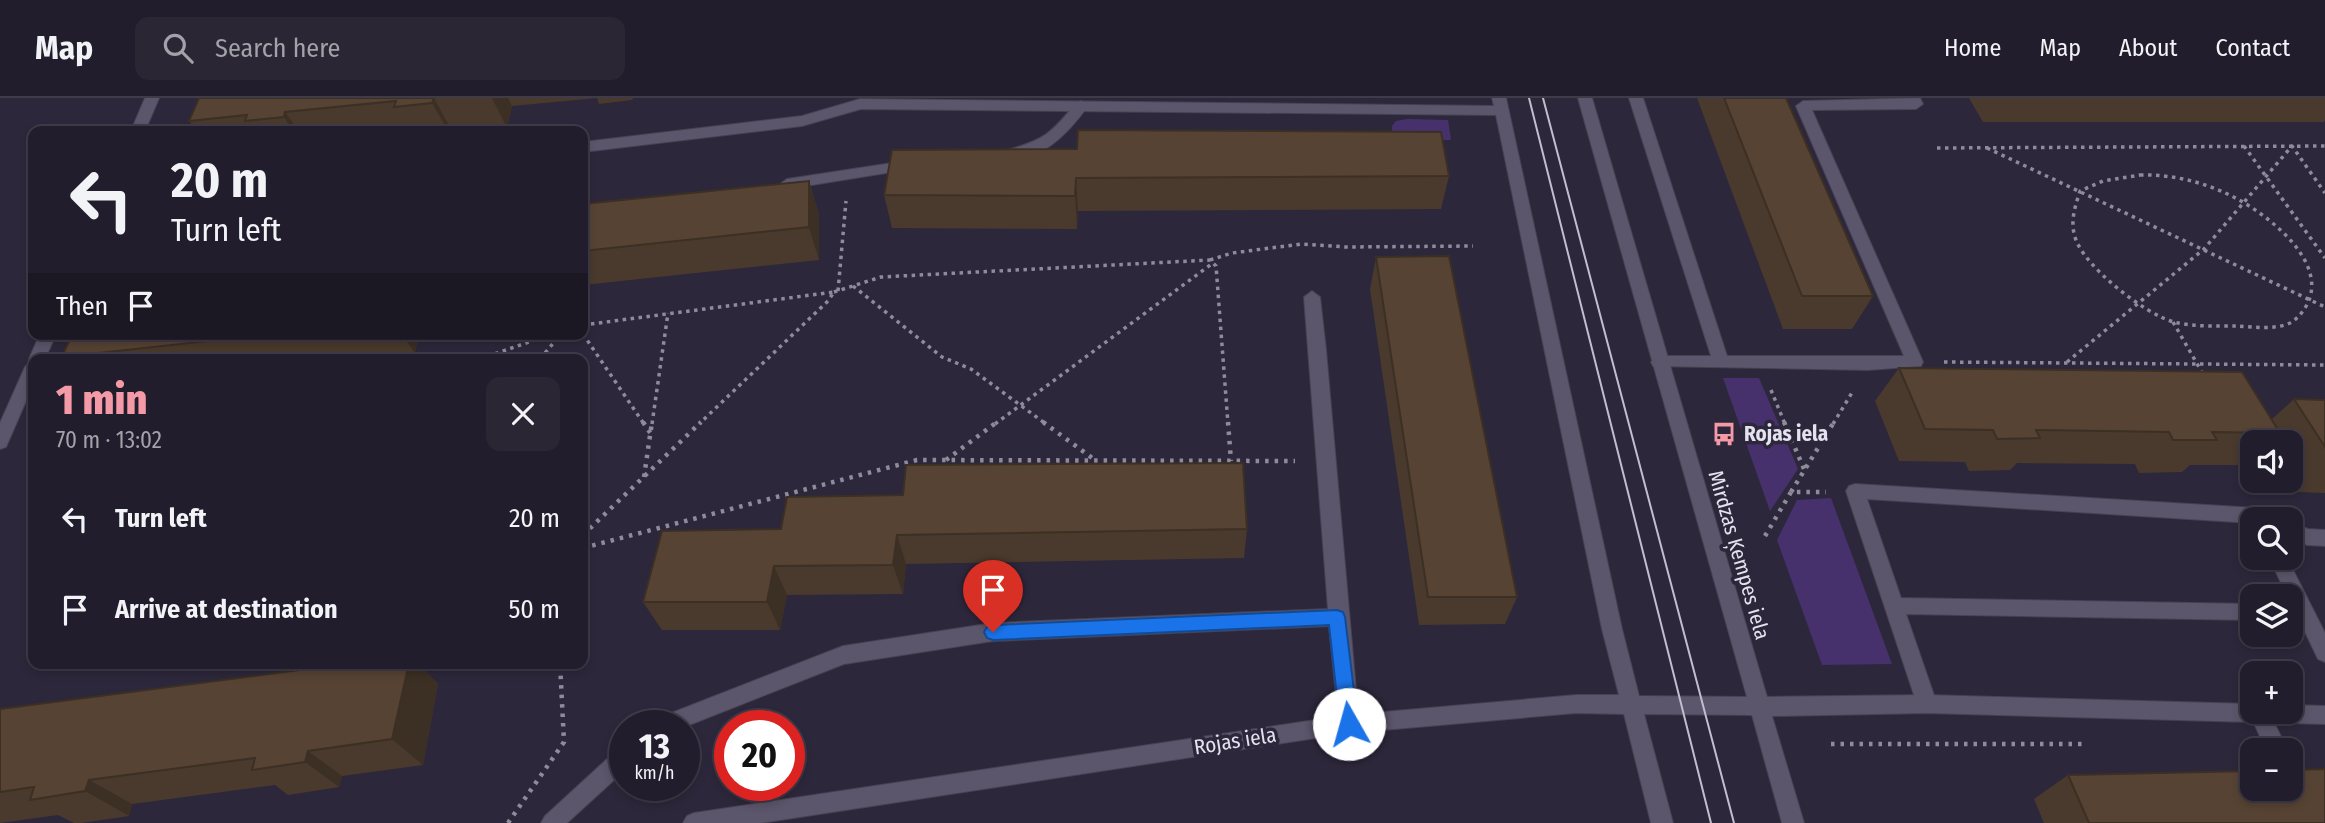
<!DOCTYPE html>
<html lang="en">
<head>
<meta charset="utf-8">
<style>
  body { margin:0; font-family:"Fira Sans Condensed",sans-serif; background:#2a2634; color:#f1f3f6; height:100vh; display:flex; flex-direction:column; font-size:26px; white-space:nowrap }
  * { box-sizing:border-box; margin:0 }
  p { font-size:23px; color:#a2a2a9 }
  .icon { flex:none; width:38px; height:38px; fill:none; stroke:currentColor; stroke-width:2; stroke-linecap:round; stroke-linejoin:round }
  .map { position:relative; flex:1; overflow:hidden }
  .drawer { position:absolute; left:28px; top:256px; width:560px; height:315px; display:flex; flex-direction:column; background:#221d2c; border-radius:14px; box-shadow:0 4px 10px #0003,0 0 0 2px #3f3b48 }
  .drawer>* { flex:none }
  .banner { position:absolute; left:28px; top:28px; width:560px; height:214px; border-radius:14px; box-shadow:0 4px 10px #0003,0 0 0 2px #3f3b48; background:#221d2c; color:#f1f3f6; overflow:hidden }
  .tools { position:absolute; left:2240px; top:332px; display:grid; gap:14px }
  .tools a { display:grid; place-items:center; width:63px; height:63px; border-radius:14px; background:#221d2c; box-shadow:0 4px 10px #0003,0 0 0 2px #3f3b48; font-size:35px }
  .speed { position:absolute; left:609px; top:612px; display:flex; gap:14px; font-size:35px; font-weight:700; text-align:center }
  .speed>* { display:grid; place-content:center; width:91px; height:91px; border-radius:50%; background:#221d2c; box-shadow:0 4px 10px #0003,0 0 0 2px #3f3b48; line-height:1 }
  .speed small { font-size:18px; font-weight:400 }
  .speed .limit { border:10px solid #d22; background:#fff; color:#111 }
  .pin { position:absolute; display:grid; place-items:center; width:60px; height:60px; color:#fff; margin:-72px -30px; border-radius:50% 50% 50% 0; rotate:-45deg; box-shadow:0 0 7px #0007 }
  .pin .icon { rotate:45deg }
  .me { position:absolute; width:77px; margin:-38px; rotate:353deg; stroke-linejoin:round; filter:drop-shadow(0 0 5px #0008) }
  .turn { display:flex; align-items:center; gap:24px; height:147px; padding:0 28px; font-size:32px }
  .turn .icon { width:91px; height:91px; stroke-width:2.5 }
  .turn b { display:block; font-size:49px; line-height:60px }
  .then { display:flex; align-items:center; height:66px; padding:0 28px; background:#0003; gap:14px; font-size:26px }
  .round { display:grid; place-items:center; flex:none; width:74px; height:74px; border-radius:14px; background:#2a2634 }
  .summary { display:flex; align-items:center; justify-content:space-between; height:119px; padding:0 28px }
  h1 { font-size:42px; font-weight:800; line-height:52px; color:#f49aa6 }
  ul { padding:0; list-style:none }
  li { display:flex; align-items:center; gap:21px; height:91px; padding:0 28px }
  li div { flex:1 }
  li b { display:block; font-size:26px }
  li em { font-style:normal }
  header { display:flex; align-items:center; gap:42px; box-sizing:border-box; height:98px; padding:0 35px; background:#221d2c; border-bottom:2px solid #3f3b48 }
  header strong { font-size:33px }
  nav { display:flex; gap:38px; margin-inline-start:auto; font-size:24px }
  .search { width:490px; height:63px; background:#2a2634; display:flex; align-items:center; gap:18px; box-sizing:border-box; padding:0 24px; border-radius:14px; color:#a2a2a9; font-size:26px }
  .map>svg:first-child { display:block }
  .green { fill:#46316d }
  .lines { fill:none; stroke-linecap:round; stroke-linejoin:round }
  .service-casing { stroke:#474252; stroke-width:2 }
  .pedestrian-casing { stroke:#474252; stroke-width:2 }
  .minor-casing { stroke:#474252; stroke-width:2 }
  .path-far1 { stroke:#8f8b9b; stroke-width:3.5; stroke-dasharray:3.5 4.5; stroke-linecap:butt }
  .path { stroke:#8f8b9b; stroke-width:4.5; stroke-dasharray:3.5 6; stroke-linecap:butt }
  .service { fill:#5c566c; fill-rule:evenodd }
  .pedestrian { fill:#5c566c; fill-rule:evenodd }
  .minor { fill:#5c566c; fill-rule:evenodd }
  .tram { stroke:#c2becd; stroke-width:2 }
  .wall { fill:#4a3a2d }
  .shaded-wall { fill:#3c2f24 }
  .building { fill:#564334; stroke:#3c2f24; stroke-width:2 }
  .route { fill:#1a73e8; stroke:#114b97; stroke-width:2 }
  .labels { text-anchor:middle; dominant-baseline:central; stroke-width:7; stroke-linejoin:round; paint-order:stroke }
  .poi-label { font-size:21px; font-weight:bold; fill:#e5e2ef; stroke:#2d273b; text-anchor:start }
  .street-label { font-size:21px; fill:#e5e2ef; stroke:#2d273b }
</style>
</head>
<body>
<header>
<strong>Map</strong>
<div class="search"><svg class="icon" aria-label="search" viewBox="0 0 24 24"><circle cx="10" cy="10" r="6"/><path d="M15 15l6 6"/></svg>Search here</div>
<nav><a>Home</a><a>Map</a><a>About</a><a>Contact</a></nav>
</header>
<div class="map">
<svg width="2325" height="725" viewBox="0 0 2325 725">
  <rect width="100%" height="100%" fill="#2d273b"/>
  <g class="green">
    <path d="M1407 21 1448 22 1451 42H1392V28L1396 23Z"/>
    <path d="M1723 280H1759L1798 371 1770 413Z"/>
    <path d="M1831 400 1892 566 1822 567 1777 442 1797 402Z"/>
  </g>
  <g class="lines">
    <g class="service-casing">
      <g id="service">
        <path d="M1629 0H1643L1727 258H1904L1796 8 1803 3 1920 0 1923 6 1916 11 1812 12 1923 264 1921 268 1868 272 1653 268 1651 264 1659 258H1711Z"/>
        <path d="M1081 3 1088 8C1070 33 1039 68 1004 59L1002 56 1004 53C1044 42 1050 37 1076 5Z"/>
        <path d="M912 62 917 64 919 67 917 70 787 91 780 86 787 81Z"/>
        <path d="M1312 193 1320 199 1326 252 1359 626 1356 633 1349 635 1342 633 1339 626 1329 528 993 543 844 566 684 629 653 628 656 621 843 548 993 525 1328 511 1304 199Z"/>
        <path d="M1855 386 2256 410 2262 413 2265 418 2263 422H2252V425L1867 401 1901 500 2252 506V522L1906 516 1937 606 1934 612 1927 615 1920 612 1917 606 1846 393 1849 388Z"/>
        <path d="M2291 424 2308 431 2325 432V448L2307 447 2291 440Z"/>
        <path d="M2269 460H2287L2325 535V564L2318 561 2291 505V499H2288Z"/>
        <path d="M625 648V672L567 725H541L545 718 618 651Z"/>
      </g>
    </g>
    <g class="pedestrian-casing">
      <path id="pedestrian" d="M2252 608V614H2269L2288 653H2267L2249 615Z"/>
    </g>
    <g class="minor-casing">
      <g id="minor">
        <path d="M145 0H159L145 33H131Z"/>
        <path d="M1492 0H1506L1622 531 1639 598 1747 599 1578 0H1592L1767 599 1927 597 2252 606V614H2291V607L2325 608V626L1927 615 1772 618 1804 725H1782L1752 617 1644 616 1673 725H1651L1624 616 1576 615 1349 635 761 725H683L687 718 694 715 1349 617 1576 597H1619L1602 531 1496 17 861 11 802 28 583 54V44L802 18 860 1 1494 8Z"/>
        <path d="M40 236H56L45 261H33V287L6 349 0 351V325L25 269 30 264 29 261Z"/>
      </g>
    </g>
    <g class="path-far1">
      <path d="M2244 48 2325 160"/>
      <path d="M1937 50 2325 48"/>
      <path d="M1987 50 2325 209"/>
      <path d="M2140 77C2191 76 2238 95 2276 128 2299 148 2324 180 2305 210 2301 216 2296 222 2290 225 2275 232 2253 229 2237 228 2217 228 2193 229 2174 224 2146 217 2083 168 2075 139 2070 123 2075 109 2080 93L2103 83Z"/>
      <path d="M1210 162 1232 155 1302 146 1346 149 1473 148"/>
      <path d="M853 188 942 259 971 271 1046 326"/>
      <path d="M838 193 846 103"/>
      <path d="M834 194 881 179 1210 162 1216 168 1228 326"/>
      <path d="M2173 224 2203 276"/>
      <path d="M583 227 834 194 828 203 699 326"/>
      <path d="M583 236 644 326"/>
      <path d="M480 261 552 236"/>
      <path d="M540 261 561 236"/>
      <path d="M1944 264 2325 267"/>
      <path d="M2067 264 2204 151 2292 48 2325 95"/>
      <path d="M1771 292 1785 326"/>
      <path d="M652 326 668 215"/>
      <path d="M995 326 1213 165"/>
      <path d="M1833 326 1853 293"/>
    </g>
    <g class="path">
      <path d="M643 324 651 336"/>
      <path d="M1043 324 1095 362"/>
      <path d="M1228 324 1231 363"/>
      <path d="M1784 324 1804 371"/>
      <path d="M946 362 997 324"/>
      <path d="M644 379 652 324"/>
      <path d="M2271 383 2280 397"/>
      <path d="M1791 394 1834 324"/>
      <path d="M583 437 701 324"/>
      <path d="M1765 438 1791 394H1826"/>
      <path d="M583 450 917 362 1295 363"/>
      <path d="M1831 646H2082"/>
      <path d="M508 725 564 644 560 565"/>
    </g>
    <use href="#service" class="service"/>
    <use href="#pedestrian" class="pedestrian"/>
    <use href="#minor" class="minor"/>
    <g class="tram">
      <path d="M1529 0 1711 725"/>
      <path d="M1543 0 1734 725"/>
    </g>
  </g>
  <g class="wall">
    <path d="M199 0H633L632 2 599 6 597 0 512 8 507 30 474 33H197L189 23Z"/>
    <path d="M1697 0H1786L1873 198 1852 231H1783Z"/>
    <path d="M1969 0H2325V22L2324 24H1983Z"/>
    <path d="M892 52 1449 78 1441 111 1078 113 1077 131 892 130 884 97Z"/>
    <path d="M809 83 819 116V162L583 187V106Z"/>
    <path d="M1376 159 1517 499 1505 526 1419 527 1370 191Z"/>
    <path d="M72 236H419L415 255 363 261H63L62 259Z"/>
    <path d="M1899 270 2272 321 2294 301 2325 302V395L2297 394 2290 383 2291 345H2252V359L2243 367H2190L2182 374 2139 375 2135 366 2017 365 2010 372 1969 373 1965 364 1899 363 1875 303Z"/>
    <path d="M903 397 1247 431 1244 460 906 466 903 496 787 497 780 532H662L643 504 781 431Z"/>
    <path d="M353 565H418L438 586 423 667 342 678 339 689 288 697 275 687 132 706 129 718 81 725H74L58 717 0 725V611Z"/>
    <path d="M2068 677 2325 725H2044L2034 701Z"/>
  </g>
  <g class="shaded-wall">
    <path d="M434 0 452 33H448L432 5Z"/>
    <path d="M492 0H508L512 8 507 30Z"/>
    <path d="M285 14 299 33H293L284 19Z"/>
    <path d="M1076 80 1078 113 1077 131 1075 98Z"/>
    <path d="M809 83 819 116V162L809 129Z"/>
    <path d="M401 236H419L415 255Z"/>
    <path d="M897 437 906 466 903 496 893 467Z"/>
    <path d="M774 468 787 497 780 532 767 504Z"/>
    <path d="M409 565H418L438 586 423 667 392 641Z"/>
    <path d="M308 653 342 678 339 689 305 664Z"/>
    <path d="M89 682 132 706 129 718 85 693Z"/>
  </g>
  <g class="building">
    <path d="M199 0H434L432 5 394 9 396 3 285 14 284 19 245 23 247 17 189 23Z"/>
    <path d="M1724 0H1786L1873 198H1802Z"/>
    <path d="M1078 32 1441 34 1449 78 1076 80 1075 98 884 97 892 52 1077 51Z"/>
    <path d="M809 83V129L583 153V106Z"/>
    <path d="M33 85V96L28 97Z"/>
    <path d="M1449 158 1517 499H1428L1376 159Z"/>
    <path d="M72 236H271L62 259Z"/>
    <path d="M1899 270 2242 274 2280 335 2212 334 2217 342H2173L2169 334 2039 332H2036L2040 340 1997 341 1993 332 1925 331Z"/>
    <path d="M2294 301 2325 302V349Z"/>
    <path d="M1243 365 1247 431 897 437 893 467 774 468 767 504H643L662 433 781 431 787 399 903 397 906 367Z"/>
    <path d="M353 565H409L392 641 308 653 305 664 252 672 255 660 89 682 85 693 30 702 34 689 0 694V611Z"/>
    <path d="M2325 671V725H2089L2068 677 2252 673V691H2291V672Z"/>
  </g>
  <path class="route" d="M1337 512 1343 514 1345 519 1358 626 1356 632 1349 634 1343 632 1340 626 1329 527 993 542 987 540 984 534 987 529 993 527Z"/>
  <defs>
    <g id="bus-bare" transform="scale(1.89)"><path d="M-5-6H5V4H4V6H2V4H-2V6H-4V4H-5ZM-3.5-4V0h7V-4ZM-3.5 1.2v1.5H-2V1.2ZM2 1.2v1.5H3.5V1.2Z" fill="#f49aa6" stroke="#2d273b" stroke-width="2.5" paint-order="stroke"/></g>
  </defs>
  <g fill-rule="evenodd">
    <use href="#bus-bare" x="1724" y="336"/>
  </g>
  <g class="labels">
    <g class="poi-label">
      <text x="1744" y="336">Rojas iela</text>
    </g>
    <g class="street-label">
      <text transform="translate(1739 457) rotate(74)">Mirdzas Ķempes iela</text>
      <text transform="translate(1235 643) rotate(-9)">Rojas iela</text>
    </g>
  </g>
</svg>
<div class="tools">
<a><svg class="icon" aria-label="sound" viewBox="0 0 24 24"><path d="M4 9h4l5-4v14l-5-4H4zM17 9q2 3 0 6"/></svg></a>
<a><svg class="icon" aria-label="search" viewBox="0 0 24 24"><circle cx="10" cy="10" r="6"/><path d="M15 15l6 6"/></svg></a>
<a><svg class="icon" aria-label="layers" viewBox="0 0 24 24"><path d="M12 4l9 5-9 5-9-5zM3 14l9 5 9-5"/></svg></a>
<a>+</a>
<a>−</a>
</div>
<div class="speed"><div>13<small>km/h</small></div><div class="limit">20</div></div>
<div class="pin" style="left:993px;top:534px;background:#d93025"><svg class="icon" aria-label="arrive" viewBox="0 0 24 24"><path d="M6 21V4h12l-3 4 3 4H6"/></svg></div>
<svg class="me" style="left:1349px;top:626px" viewBox="-20 -20 40 40"><circle r="19" fill="#fff"/><path d="M0-13L10 11 0 6-10 11z" fill="#1a73e8"/></svg>
<div class="banner">
<div class="turn"><svg class="icon" aria-label="left" viewBox="0 0 24 24"><path d="M17 20v-9H6M10 6l-5 5 5 5"/></svg><div><b>20 m</b>Turn left</div></div>
<div class="then">Then<svg class="icon" aria-label="arrive" viewBox="0 0 24 24"><path d="M6 21V4h12l-3 4 3 4H6"/></svg></div>
</div>
<section class="drawer">
<div class="summary"><div><h1>1 min</h1><p>70 m · 13:02</p></div><a class="round"><svg class="icon" aria-label="close" viewBox="0 0 24 24"><path d="M6 6l12 12M18 6L6 18"/></svg></a></div>
<ul>
<li><svg class="icon" aria-label="left" viewBox="0 0 24 24"><path d="M17 20v-9H6M10 6l-5 5 5 5"/></svg><div><b>Turn left</b></div><em>20 m</em></li>
<li><svg class="icon" aria-label="arrive" viewBox="0 0 24 24"><path d="M6 21V4h12l-3 4 3 4H6"/></svg><div><b>Arrive at destination</b></div><em>50 m</em></li>
</ul>
</section>
</div>
</body>
</html>
